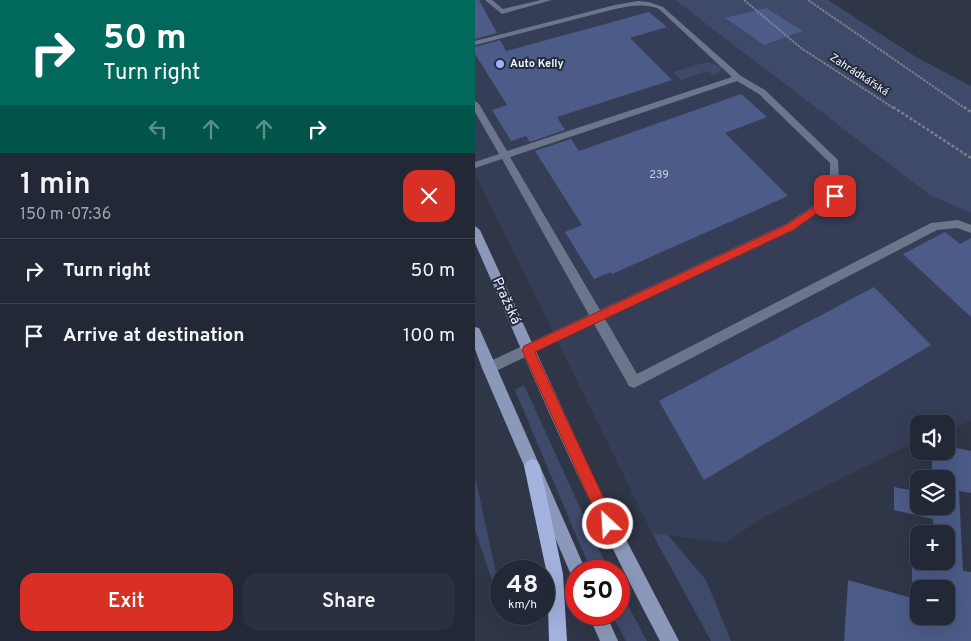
<!DOCTYPE html>
<html lang="en">
<head>
<meta charset="utf-8">
<style>
  body { margin:0; font-family:Overpass,sans-serif; background:#2b303e; color:#f1f3f6; height:100vh; display:flex; flex-direction:column; font-size:19px; white-space:nowrap }
  * { box-sizing:border-box; margin:0 }
  p { font-size:16px; color:#a3a6ad }
  .icon { flex:none; width:28px; height:28px; fill:none; stroke:currentColor; stroke-width:2; stroke-linecap:round; stroke-linejoin:round }
  .map { position:relative; flex:1; overflow:hidden }
  .panel { display:flex; flex-direction:column; background:#232836; width:475px }
  .panel>* { flex:none }
  .top-card { background:#00695c; color:#fff; overflow:hidden }
  .buttons { position:absolute; left:435px; top:415px; display:grid; gap:10px }
  .buttons a { display:grid; place-items:center; width:45px; height:45px; border-radius:10px; background:#232836; box-shadow:0 5px 20px #0002,0 0 0 1px #404451; font-size:25px }
  .speed { position:absolute; left:15px; top:560px; display:flex; gap:10px; font-size:25px; font-weight:700; text-align:center }
  .speed>* { display:grid; place-content:center; width:65px; height:65px; border-radius:50%; background:#232836; box-shadow:0 5px 20px #0002,0 0 0 1px #404451; line-height:1 }
  .speed small { font-size:12px; font-weight:400 }
  .speed .limit { border:8px solid #d22; background:#fff; color:#111 }
  .pin { position:absolute; display:grid; place-items:center; width:42px; height:42px; color:#fff; margin:-21px; border-radius:10px; box-shadow:0 2px 8px #0006 }
  .me { position:absolute; width:55px; margin:-28px; rotate:335deg; stroke-linejoin:round; filter:drop-shadow(0 0 4px #0008) }
  .turn { display:flex; align-items:center; gap:18px; height:105px; padding:0 20px; font-size:22px }
  .turn .icon { width:65px; height:65px; stroke-width:2.5 }
  .turn b { display:block; font-size:35px; line-height:42px }
  .lanes { display:flex; align-items:center; height:48px; padding:0 20px; background:#0003; justify-content:center; gap:25px; direction:ltr }
  .lanes .off { opacity:.35 }
  .round { display:grid; place-items:center; flex:none; width:52px; height:52px; border-radius:15px; background:#2b303e }
  .summary { display:flex; align-items:center; justify-content:space-between; height:85px; padding:0 20px }
  h1 { font-size:30px; font-weight:600; line-height:38px }
  .button { display:flex; gap:10px; margin-top:auto; padding:10px 20px }
  .button a { flex:1; height:58px; border-radius:15px; background:#d93025; color:#fff; font-size:20px; font-weight:600; line-height:58px; text-align:center }
  .button a+a { background:#2b303e; color:#f1f3f6 }
  ul { padding:0; list-style:none }
  li { display:flex; align-items:center; gap:15px; height:65px; padding:0 20px; border-top:1px solid #404451 }
  li div { flex:1 }
  li b { display:block; font-size:19px }
  li em { font-style:normal }
  main { display:flex; flex:1; min-height:0 }
  .map>svg:first-child { display:block }
  .built { fill:#363e57 }
  .green { fill:#3f4969 }
  .building { fill:#4c5b88; fill-rule:evenodd }
  .lines { fill:none; stroke-linecap:round; stroke-linejoin:round }
  .path-far1 { stroke:#7a7f8e; stroke-width:2; stroke-dasharray:2.5 1; stroke-linecap:butt }
  .path { stroke:#7a7f8e; stroke-width:2.5; stroke-dasharray:3 2; stroke-linecap:butt }
  .service { fill:#6d758a; fill-rule:evenodd }
  .secondary { fill:#8c98b9; fill-rule:evenodd }
  .primary { fill:#a3b3de; fill-rule:evenodd }
  .route { fill:#d93025; stroke:#8d1f18 }
  .poi-dot { fill:#9cb4fd; stroke:#252b3e; stroke-width:2 }
  .labels { text-anchor:middle; dominant-baseline:central; stroke-width:4; stroke-linejoin:round; paint-order:stroke }
  .far-poi-label { font-size:11px; font-weight:bold; fill:#f0f4fe; stroke:#252b3e; text-anchor:start }
  .far-street-label { font-size:11px; fill:#f0f4fe; stroke:#252b3e }
  .number-label { font-size:11px; fill:#c7cee0 }
  .street-label { font-size:14px; fill:#f0f4fe; stroke:#252b3e }
</style>
</head>
<body>
<main>
<section class="panel">
<div class="top-card">
<div class="turn"><svg class="icon" aria-label="right" viewBox="0 0 24 24"><path d="M7 20v-9h11M14 6l5 5-5 5"/></svg><div><b>50 m</b>Turn right</div></div>
<div class="lanes"><svg class="icon off" aria-label="left" viewBox="0 0 24 24"><path d="M17 20v-9H6M10 6l-5 5 5 5"/></svg><svg class="icon off" aria-label="ahead" viewBox="0 0 24 24"><path d="M12 20V5M6 11l6-6 6 6"/></svg><svg class="icon off" aria-label="ahead" viewBox="0 0 24 24"><path d="M12 20V5M6 11l6-6 6 6"/></svg><svg class="icon" aria-label="right" viewBox="0 0 24 24"><path d="M7 20v-9h11M14 6l5 5-5 5"/></svg></div>
</div>
<div class="summary"><div><h1>1 min</h1><p>150 m · 07:36</p></div><a class="round" style="background:#d93025;color:#fff"><svg class="icon" aria-label="close" viewBox="0 0 24 24"><path d="M6 6l12 12M18 6L6 18"/></svg></a></div>
<ul>
<li><svg class="icon" aria-label="right" viewBox="0 0 24 24"><path d="M7 20v-9h11M14 6l5 5-5 5"/></svg><div><b>Turn right</b></div><em>50 m</em></li>
<li><svg class="icon" aria-label="arrive" viewBox="0 0 24 24"><path d="M6 21V4h12l-3 4 3 4H6"/></svg><div><b>Arrive at destination</b></div><em>100 m</em></li>
</ul>
<div class="button"><a>Exit</a><a>Share</a></div>
</section>
<div class="map">
<svg width="496" height="641" viewBox="0 0 496 641">
  <rect width="100%" height="100%" fill="#2f3648"/>
  <path class="built" d="M0 0H200L456 196 496 213V421L471 430V424H444V440L291 516 250 543 177 533 0 174Z"/>
  <g class="green">
    <path d="M200 0H353L441 57 496 86V213L456 196Z"/>
    <path d="M232 62 245 66 247 69 239 76 233 71 206 80 198 72Z"/>
    <path d="M49 385 134 571H116L40 390Z"/>
    <path d="M0 476 26 596V607L0 530Z"/>
    <path d="M177 533 193 535 231 580 256 641H236Z"/>
    <path d="M144 589 172 641H151L137 614H144Z"/>
  </g>
  <g class="building">
    <path d="M0 0H4L22 33 0 39Z"/>
    <path d="M291 8 328 31 289 45 250 18Z"/>
    <path d="M174 12 192 27 155 38 197 80 82 117 90 130 55 142 51 136 36 141 17 110 32 105 0 54V47L25 40 31 51Z"/>
    <path d="M266 94 292 117 250 133 313 196 137 274 136 272 119 279 90 232 107 225 60 151 96 139 104 151Z"/>
    <path d="M470 232 485 244 496 238V317L428 254Z"/>
    <path d="M399 287 456 345 229 480 184 401Z"/>
    <path d="M471 446 496 451V493L484 491 488 571 496 572V641H369L373 580 437 598V558L444 559V561L459 563V561H471V534H459L458 519 419 510V487L444 492V506H471V479H457V451H471ZM444 589H471V616H444Z"/>
  </g>
  <g class="lines">
    <g class="path-far1">
      <path d="M269 0 326 48 420 109"/>
      <path d="M333 0 491 109"/>
    </g>
    <g class="path">
      <path d="M418 107 496 158"/>
      <path d="M489 107 496 112"/>
    </g>
    <g class="service">
      <path d="M10 0H17L28 9 66 0H77L27 14Z"/>
      <path d="M163 1 174 2 188 7 266 76 290 90 363 160 365 196 319 230 130 319 162 374 456 223 483 220 496 225V233L482 228 462 230 159 388 154 386 119 324 19 372 14 374 9 372 7 368 9 364 114 315 27 159 0 168V162L24 154 0 112V101L4 104 32 151 257 77 184 9C169 3 155 6 140 9L0 45V41L140 5ZM262 81 284 94 355 163V195L311 224 125 310 35 157Z"/>
    </g>
    <g class="secondary">
      <path d="M0 226 5 230 122 484 204 641H185C116 512 58 377 0 243Z"/>
      <path d="M0 327 4 328 6 332 111 571H101V579L97 577 7 368 0 349Z"/>
      <path d="M113 614H131L143 641H125Z"/>
    </g>
    <path class="primary" d="M57 459 62 461 65 466 88 574 92 641H74L72 574 49 466 52 461Z"/>
  </g>
  <path class="route" d="M360 193 363 194V199L318 230 60 352 141 524 138 529 133 531 128 529 47 350 49 346 311 225Z"/>
  <circle class="poi-dot" cx="25" cy="64" r="5"/>
  <g class="labels">
    <g class="far-poi-label">
      <text x="35" y="64">Auto Kelly</text>
    </g>
    <g class="far-street-label">
      <text transform="translate(384 75) rotate(33)">Zahrádkářská</text>
    </g>
    <g class="number-label">
      <text x="184" y="175">239</text>
    </g>
    <g class="street-label">
      <text transform="translate(31 301) rotate(66)">Pražská</text>
    </g>
  </g>
</svg>
<div class="buttons">
<a><svg class="icon" aria-label="sound" viewBox="0 0 24 24"><path d="M4 9h4l5-4v14l-5-4H4zM17 9q2 3 0 6"/></svg></a>
<a><svg class="icon" aria-label="layers" viewBox="0 0 24 24"><path d="M12 4l9 5-9 5-9-5zM3 14l9 5 9-5"/></svg></a>
<a>+</a>
<a>−</a>
</div>
<div class="speed"><div>48<small>km/h</small></div><div class="limit">50</div></div>
<div class="pin" style="left:360px;top:196px;background:#d93025"><svg class="icon" aria-label="arrive" viewBox="0 0 24 24"><path d="M6 21V4h12l-3 4 3 4H6"/></svg></div>
<svg class="me" style="left:133px;top:524px" viewBox="-20 -20 40 40"><circle r="17" fill="#d93025" stroke="#fff" stroke-width="3"/><path d="M0-11L8 9 0 5-8 9z" fill="#fff"/></svg>
</div>
</main>
</body>
</html>
